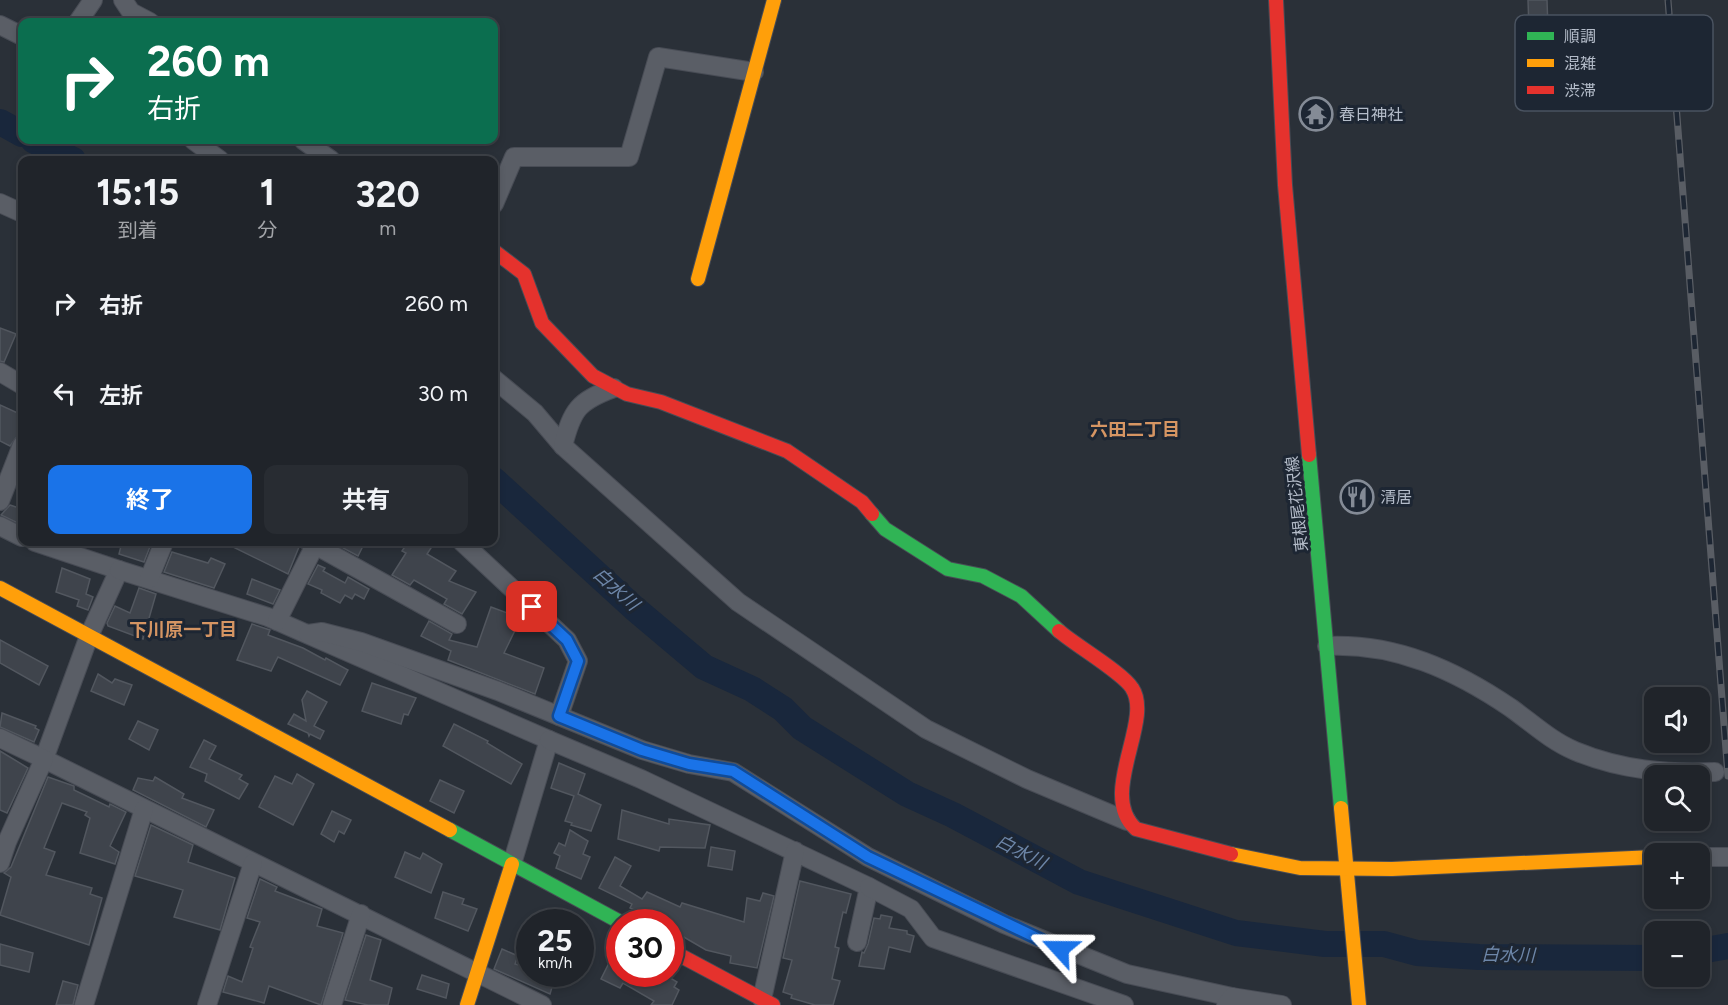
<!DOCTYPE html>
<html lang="ja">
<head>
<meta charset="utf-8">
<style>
  body { margin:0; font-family:Figtree,"Noto Sans JP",sans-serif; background:#282c32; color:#f1f3f6; height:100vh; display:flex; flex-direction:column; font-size:22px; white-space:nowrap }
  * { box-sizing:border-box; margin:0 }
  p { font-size:20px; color:#a2a4a8 }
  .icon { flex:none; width:33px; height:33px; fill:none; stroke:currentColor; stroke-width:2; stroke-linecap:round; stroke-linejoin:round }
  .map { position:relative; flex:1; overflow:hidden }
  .sheet { position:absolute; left:18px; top:156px; width:480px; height:390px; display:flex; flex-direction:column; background:#20242a; border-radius:12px; box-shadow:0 3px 9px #0003,0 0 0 2px #3d4147 }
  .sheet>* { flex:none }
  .hud { position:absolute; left:18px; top:18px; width:480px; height:126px; border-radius:12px; box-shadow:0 3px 9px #0003,0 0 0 2px #3d4147; background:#0b6e4f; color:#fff; overflow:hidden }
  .tools { position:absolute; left:1644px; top:687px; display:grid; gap:12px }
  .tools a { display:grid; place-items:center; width:66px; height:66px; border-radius:12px; background:#20242a; box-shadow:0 3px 9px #0003,0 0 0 2px #3d4147; font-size:30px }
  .speed { position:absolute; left:516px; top:909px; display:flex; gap:12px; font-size:30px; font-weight:700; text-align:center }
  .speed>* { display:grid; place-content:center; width:78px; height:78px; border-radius:50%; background:#20242a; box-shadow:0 3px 9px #0003,0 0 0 2px #3d4147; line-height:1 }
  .speed small { font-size:15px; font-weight:400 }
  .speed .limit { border:9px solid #d22; background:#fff; color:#111 }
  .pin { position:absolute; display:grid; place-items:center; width:51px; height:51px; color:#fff; margin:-26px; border-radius:12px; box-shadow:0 3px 9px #0006 }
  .me { position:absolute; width:66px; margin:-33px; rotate:294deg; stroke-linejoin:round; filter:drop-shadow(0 0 4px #0008) }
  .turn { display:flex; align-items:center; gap:21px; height:126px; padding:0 30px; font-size:27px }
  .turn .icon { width:78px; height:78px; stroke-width:2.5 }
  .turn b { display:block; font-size:42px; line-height:51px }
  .eta { display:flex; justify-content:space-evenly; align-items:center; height:102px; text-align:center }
  .eta b { font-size:36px; font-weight:700; line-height:42px }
  .button { display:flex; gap:12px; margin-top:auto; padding:12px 30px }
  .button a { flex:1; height:69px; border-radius:12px; background:#1a73e8; color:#fff; font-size:24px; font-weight:700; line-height:69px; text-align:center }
  .button a+a { background:#282c32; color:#f1f3f6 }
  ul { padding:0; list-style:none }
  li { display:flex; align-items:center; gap:18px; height:90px; padding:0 30px }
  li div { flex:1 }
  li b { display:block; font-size:22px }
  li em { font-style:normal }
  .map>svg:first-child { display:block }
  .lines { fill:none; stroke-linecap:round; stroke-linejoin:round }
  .river { stroke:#19273c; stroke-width:26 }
  .building { fill:#3f444c; stroke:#52575f; stroke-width:1.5 }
  .street-casing { stroke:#484c55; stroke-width:20 }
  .fast-casing { stroke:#484c55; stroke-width:16 }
  .slow-casing { stroke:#484c55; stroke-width:16 }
  .jam-casing { stroke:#484c55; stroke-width:16 }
  .street { stroke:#5a5e66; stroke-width:18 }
  .fast { stroke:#30b455; stroke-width:14 }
  .slow { stroke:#ff9f0a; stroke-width:14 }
  .jam { stroke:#e5322d; stroke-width:14 }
  .rail-casing { stroke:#595d64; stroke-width:7 }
  .rail { stroke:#1d2633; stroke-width:4.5; stroke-dasharray:14; stroke-linecap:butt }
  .route-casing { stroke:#114b97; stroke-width:15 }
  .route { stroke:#1a73e8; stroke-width:10 }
  .labels { text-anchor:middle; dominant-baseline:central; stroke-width:6; stroke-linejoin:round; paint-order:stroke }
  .poi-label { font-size:16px; fill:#b4bcc9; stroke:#1d2633; text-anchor:start }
  .street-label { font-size:16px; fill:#b4bcc9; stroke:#1d2633 }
  .neighbourhood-label { font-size:18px; font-weight:bold; fill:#d59563; stroke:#1d2633 }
  .water-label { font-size:18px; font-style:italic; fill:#6d86a8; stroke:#1d2633 }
  .key { fill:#1d2633; stroke:#4a5360; stroke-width:1.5 }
  .key-label { font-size:16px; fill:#b4bcc9 }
</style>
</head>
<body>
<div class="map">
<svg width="1728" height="1005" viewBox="0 0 1728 1005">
  <rect width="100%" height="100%" fill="#2a3038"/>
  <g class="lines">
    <g class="river">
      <path d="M0 122 22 134"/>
      <path d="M33 140 73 160"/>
      <path d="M494 480 634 608 704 667 752 689 783 709 802 728 907 794 953 815 1079 882 1236 933 1325 944H1384L1417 953 1479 957 1654 958"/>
      <path d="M1700 951 1728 946"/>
    </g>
  </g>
  <g class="building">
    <path d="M1528 0H1547L1549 58 1530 59Z"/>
    <path d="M0 328 16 334 4 362 0 361Z"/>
    <path d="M0 405 22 415 19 434 10 446 0 441Z"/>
    <path d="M10 505 22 509V525L1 515Z"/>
    <path d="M122 542 151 544 144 562 119 554Z"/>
    <path d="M223 542H298L299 547 288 574Z"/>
    <path d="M332 542H365L358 556Z"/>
    <path d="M408 542H435L427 554 456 571 449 581 476 592 462 614 444 604 447 599 414 580 410 585 392 575 406 553 402 551Z"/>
    <path d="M172 552 208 563 211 558 225 564 214 588 164 572Z"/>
    <path d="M318 565 325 568 323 571 345 583 348 577 369 589 364 599 355 594 352 599 345 595 340 603 321 593 322 590 308 584Z"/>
    <path d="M62 568 90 579 86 594 93 597 88 610 77 606 79 600 56 592Z"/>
    <path d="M252 579 280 590 273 604 247 594Z"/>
    <path d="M139 588 156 594 143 639 108 626 107 623 115 606 130 613Z"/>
    <path d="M491 607 521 618 504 653 544 668 535 694 448 660 451 651 421 636 429 621 452 634 449 640 477 647Z"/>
    <path d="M252 624 270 630 268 635 303 648 325 660 326 658 348 670 340 685 278 657 271 671 237 660Z"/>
    <path d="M0 640 48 666 39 685 0 663Z"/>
    <path d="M98 674 112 683 115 679 132 685 124 705 91 691Z"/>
    <path d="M372 683 416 698 408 715 404 714 401 724 362 711Z"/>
    <path d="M307 691 327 702 314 726 324 731 320 739 310 734 309 736 308 733 288 724 294 714 306 721 302 700Z"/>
    <path d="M2 713 36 726 35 728 39 730 34 742 0 727Z"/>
    <path d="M138 721 158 730 149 750 129 739Z"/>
    <path d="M454 724 488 741 487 743 522 764 511 784 443 746Z"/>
    <path d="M204 740 216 746 209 759 242 775 239 779 248 784 239 799 205 781 207 774 190 767Z"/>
    <path d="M0 751 28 768 7 813 0 810Z"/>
    <path d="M559 763 585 774 578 794 601 805 591 831 571 825 572 823 565 821 574 796 551 788Z"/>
    <path d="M297 774 314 784 293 825 259 807 275 776 292 784Z"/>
    <path d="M48 777 74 786V790L109 807 110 804 126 812 110 846 119 852 115 864 80 853 90 818 85 815 87 812 62 803 44 848 55 852 46 875 92 888 90 894 102 898 89 945 0 915 11 877 4 873 11 867Z"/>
    <path d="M155 777 184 794 182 798 214 810 206 827 133 790 138 778 153 781Z"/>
    <path d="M440 780 464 791 454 813 430 801Z"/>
    <path d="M622 810 669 824V819L710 825 705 848 660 847 659 851 618 839Z"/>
    <path d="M332 811 351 820 344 834 339 831 334 842 321 834Z"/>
    <path d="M151 825 193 845 188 862 235 878 220 930 174 917 183 890 135 876Z"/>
    <path d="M570 830 588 841 583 854 590 857 581 879 556 868 560 856 554 853 559 843 565 846Z"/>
    <path d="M711 847 735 851 732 870 708 866Z"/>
    <path d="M405 852 420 859 423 853 442 864 431 893 395 877Z"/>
    <path d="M615 857 631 866 620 886 642 899 647 892 680 907 682 903 744 922 747 898 760 901 763 893 774 896 757 968 730 963 731 956 706 950 670 929V922H660L630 908 632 904 599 888Z"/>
    <path d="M260 879 277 887 275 891 322 909 317 926 343 933 321 1005 269 986 264 1003 223 992 228 976 242 982 253 948 250 947 260 922 247 918Z"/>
    <path d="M800 881 851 894 846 913 843 912 835 947 839 948 832 979 840 981 833 1005H815L791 998 792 995 783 992 792 960 783 958Z"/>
    <path d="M443 892 464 899 462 904 477 909 468 931 435 918Z"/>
    <path d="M881 915 892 917 889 928 907 931V934L914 936 910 952 889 947 884 969 859 966 862 952 864 953 868 944 874 918 880 919Z"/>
    <path d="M366 935 381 940 370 980 392 988 388 1005H368L345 1000Z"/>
    <path d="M0 944 33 953 29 972 0 965Z"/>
    <path d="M502 949 518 956 515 964 530 968V974H556L550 994 494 969Z"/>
    <path d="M611 959 620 964V974H664L677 982 674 987 679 990 672 1005H651L654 1001 623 983 620 988 601 979Z"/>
    <path d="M422 975 449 984 446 998 417 989Z"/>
    <path d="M63 981 78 985 73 1005H56Z"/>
  </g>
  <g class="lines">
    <g class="street-casing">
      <g id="street">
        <path d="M123 0 131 12 150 22"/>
        <path d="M78 22 93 0"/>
        <path d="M0 25 22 36"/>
        <path d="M193 140 220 160"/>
        <path d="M303 140 331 160"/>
        <path d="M0 203 22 213"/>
        <path d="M494 204 514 157H629L658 57 754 72"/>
        <path d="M0 372 22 385"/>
        <path d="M494 379 535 413 563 446 738 602 926 729 1027 779 1127 821"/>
        <path d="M563 446C572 410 578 401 614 388"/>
        <path d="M0 501 22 445"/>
        <path d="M0 526 22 537"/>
        <path d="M35 542 119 570 89 636 44 759 542 1005"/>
        <path d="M317 542 315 545 457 624"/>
        <path d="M462 542 567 640 578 661 559 716"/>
        <path d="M119 570 268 617 549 740 512 864"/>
        <path d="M149 579 164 542"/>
        <path d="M277 621 315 545 309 542"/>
        <path d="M308 634 322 632 361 642 498 691 642 750 689 764 733 772 868 857 1004 924 1127 974 1232 997"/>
        <path d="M1327 646C1396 643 1455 670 1511 708 1532 723 1551 741 1575 751 1621 770 1667 774 1715 772"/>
        <path d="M0 738 44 759 7 842 0 863"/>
        <path d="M549 740 641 779 869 887 857 942"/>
        <path d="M1700 857H1728"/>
        <path d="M869 887 911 909 933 938 1124 1005"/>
        <path d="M762 999 795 851"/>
        <path d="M84 1005 144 809"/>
        <path d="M207 1005 253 863"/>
        <path d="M332 1005 361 914"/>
        <path d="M1226 1005 1232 997 1282 1005"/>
      </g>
    </g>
    <g class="fast-casing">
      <g id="fast">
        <path d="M1309 455 1341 808"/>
        <path d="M872 514 885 529 948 569 983 576 1021 596 1059 631"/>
        <path d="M450 830 620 922"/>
      </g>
    </g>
    <g class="slow-casing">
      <g id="slow">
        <path d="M698 279 774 0"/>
        <path d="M0 588 450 830"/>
        <path d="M1341 808 1359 1005"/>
        <path d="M1231 854 1300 868 1392 869 1654 857"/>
        <path d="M467 1005 512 864"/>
      </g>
    </g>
    <g class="jam-casing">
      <g id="jam">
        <path d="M1276 0 1285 185 1309 455"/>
        <path d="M494 251 524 274 542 323 593 376 627 394 661 402 787 451 862 502 872 514"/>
        <path d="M1059 631C1075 645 1123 673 1132 688 1154 721 1097 794 1136 829L1231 854"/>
        <path d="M670 950 773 1005"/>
      </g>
    </g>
    <use href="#street" class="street"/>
    <use href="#fast" class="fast"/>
    <use href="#slow" class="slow"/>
    <use href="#jam" class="jam"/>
    <g class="rail-casing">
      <path id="rail" d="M1668 0 1728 776"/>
    </g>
    <use href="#rail" class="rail"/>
  </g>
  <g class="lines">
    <g class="route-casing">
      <path id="route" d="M532 607 567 640 578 661 559 716 642 750 689 764 733 771 868 857 1060 949"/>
    </g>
    <use href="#route" class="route"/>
  </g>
  <defs>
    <g id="temple-ring" transform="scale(1.725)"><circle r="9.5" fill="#1d2633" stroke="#848b96" stroke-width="1.5"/><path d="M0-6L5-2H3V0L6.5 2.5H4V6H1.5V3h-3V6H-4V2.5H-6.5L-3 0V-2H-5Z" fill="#848b96"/></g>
    <g id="restaurant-ring" transform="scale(1.725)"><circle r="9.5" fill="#1d2633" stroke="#848b96" stroke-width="1.5"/><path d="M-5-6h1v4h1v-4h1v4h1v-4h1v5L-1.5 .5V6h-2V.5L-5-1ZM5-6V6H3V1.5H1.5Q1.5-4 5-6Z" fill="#848b96"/></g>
  </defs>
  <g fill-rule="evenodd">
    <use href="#temple-ring" x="1316" y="114"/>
    <use href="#restaurant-ring" x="1357" y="497"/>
  </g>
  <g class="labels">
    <g class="poi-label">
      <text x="1339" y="114">春日神社</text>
      <text x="1380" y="497">清居</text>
    </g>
    <g class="street-label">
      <text transform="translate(1297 504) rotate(-96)">東根尾花沢線</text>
    </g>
    <g class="neighbourhood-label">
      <text x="1135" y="430">六田二丁目</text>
      <text x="183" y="630">下川原一丁目</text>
    </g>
    <g class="water-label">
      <text transform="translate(616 589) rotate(42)">白水川</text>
      <text transform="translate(1021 852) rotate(27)">白水川</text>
      <text transform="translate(1508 955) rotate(1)">白水川</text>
    </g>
  </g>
  <rect x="1515" y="15" width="198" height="96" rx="9" class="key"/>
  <rect x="1527" y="32" width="27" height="8" fill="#30b455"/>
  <rect x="1527" y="59" width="27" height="8" fill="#ff9f0a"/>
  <rect x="1527" y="86" width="27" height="8" fill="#e5322d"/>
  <g class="key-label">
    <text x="1564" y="42">順調</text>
    <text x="1564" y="69">混雑</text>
    <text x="1564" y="96">渋滞</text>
  </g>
</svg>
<div class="tools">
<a><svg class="icon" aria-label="sound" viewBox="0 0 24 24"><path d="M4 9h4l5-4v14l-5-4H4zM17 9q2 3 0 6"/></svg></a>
<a><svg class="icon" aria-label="search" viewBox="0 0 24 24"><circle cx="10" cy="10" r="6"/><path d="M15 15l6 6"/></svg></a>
<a>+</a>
<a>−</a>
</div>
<div class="speed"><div>25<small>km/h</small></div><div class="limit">30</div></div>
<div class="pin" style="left:532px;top:607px;background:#d93025"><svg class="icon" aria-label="arrive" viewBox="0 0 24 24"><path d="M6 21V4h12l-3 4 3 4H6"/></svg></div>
<svg class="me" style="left:1060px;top:949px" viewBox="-20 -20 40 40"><path d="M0-17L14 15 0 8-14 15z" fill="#1a73e8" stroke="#fff" stroke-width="4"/></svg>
<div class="hud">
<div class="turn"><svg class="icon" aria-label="right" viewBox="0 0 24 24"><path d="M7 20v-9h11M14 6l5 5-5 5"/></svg><div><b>260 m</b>右折</div></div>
</div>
<section class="sheet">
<div class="eta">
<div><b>15:15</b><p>到着</p></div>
<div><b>1</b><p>分</p></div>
<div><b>320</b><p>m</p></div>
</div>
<ul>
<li><svg class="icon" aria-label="right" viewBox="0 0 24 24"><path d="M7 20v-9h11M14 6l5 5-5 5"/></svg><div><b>右折</b></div><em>260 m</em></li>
<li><svg class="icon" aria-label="left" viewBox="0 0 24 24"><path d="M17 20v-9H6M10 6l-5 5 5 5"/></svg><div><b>左折</b></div><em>30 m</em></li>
</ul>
<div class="button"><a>終了</a><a>共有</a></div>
</section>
</div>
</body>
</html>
